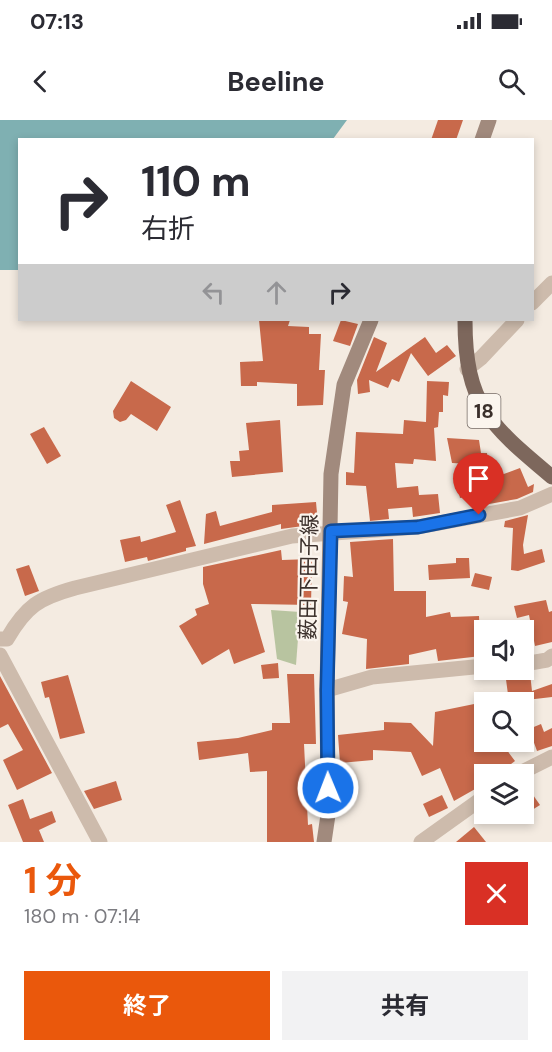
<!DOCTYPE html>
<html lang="ja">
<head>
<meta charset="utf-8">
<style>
  body { margin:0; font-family:"DM Sans","Noto Sans JP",sans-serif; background:#f2f2f3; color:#2b2b33; height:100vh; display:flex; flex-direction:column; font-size:22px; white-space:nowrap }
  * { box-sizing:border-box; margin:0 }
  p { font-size:20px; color:#7c7c81 }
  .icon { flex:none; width:33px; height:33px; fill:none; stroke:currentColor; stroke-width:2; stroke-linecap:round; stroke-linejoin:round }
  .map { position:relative; height:722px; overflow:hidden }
  .drawer { display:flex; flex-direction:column; background:#fff; flex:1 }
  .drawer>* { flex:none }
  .banner { position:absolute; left:18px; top:18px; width:516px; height:183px; border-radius:0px; box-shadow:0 3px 9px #0003; background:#fff; color:#2b2b33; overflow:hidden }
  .controls { position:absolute; left:474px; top:500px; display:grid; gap:12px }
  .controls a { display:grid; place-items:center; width:60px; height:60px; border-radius:0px; background:#fff; box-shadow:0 3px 9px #0003; font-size:30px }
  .pin { position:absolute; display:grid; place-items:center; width:51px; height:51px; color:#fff; margin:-62px -26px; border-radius:50% 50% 50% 0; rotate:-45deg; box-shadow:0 0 6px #0007 }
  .pin .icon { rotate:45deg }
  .me { position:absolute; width:66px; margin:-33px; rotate:359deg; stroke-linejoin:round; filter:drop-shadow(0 0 4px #0008) }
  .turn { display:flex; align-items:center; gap:21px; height:126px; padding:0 24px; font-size:27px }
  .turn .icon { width:78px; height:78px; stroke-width:2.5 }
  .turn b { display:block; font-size:42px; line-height:51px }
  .lanes { display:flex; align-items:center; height:57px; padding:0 24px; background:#0003; justify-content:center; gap:30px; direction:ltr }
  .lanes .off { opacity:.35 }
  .round { display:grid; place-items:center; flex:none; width:63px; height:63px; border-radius:0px; background:#f2f2f3 }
  .summary { display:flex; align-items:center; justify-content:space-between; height:102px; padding:0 24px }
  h1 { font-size:36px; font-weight:700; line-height:45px; color:#ea580c }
  .cta { display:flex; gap:12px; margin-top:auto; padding:12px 24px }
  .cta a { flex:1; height:69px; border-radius:0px; background:#ea580c; color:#fff; font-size:24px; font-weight:700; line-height:69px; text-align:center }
  .cta a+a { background:#f2f2f3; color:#2b2b33 }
  .status { display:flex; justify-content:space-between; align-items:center; height:42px; padding:0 30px; background:#fff; direction:ltr }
  .status svg { height:16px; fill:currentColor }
  header { display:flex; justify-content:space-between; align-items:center; height:78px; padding:0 24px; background:#fff; font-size:27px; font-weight:700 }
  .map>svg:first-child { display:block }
  .green { fill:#b8c4a0 }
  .water { fill:#7fb0b2 }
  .building { fill:#c8694b }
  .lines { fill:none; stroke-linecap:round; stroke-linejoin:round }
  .minor { stroke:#cdbbac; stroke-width:15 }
  .secondary { stroke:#a18a7d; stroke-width:15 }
  .primary { stroke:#7d675c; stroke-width:15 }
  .route-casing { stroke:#114b97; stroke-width:15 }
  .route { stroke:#1a73e8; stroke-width:10 }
  .labels { text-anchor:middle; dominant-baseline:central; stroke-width:4.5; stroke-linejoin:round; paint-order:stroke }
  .shield { fill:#fbf5ee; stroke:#756b66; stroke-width:1.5 }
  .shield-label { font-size:20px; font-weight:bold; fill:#3b302b }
  .street-label { font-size:21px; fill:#3b302b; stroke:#fbf5ee }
</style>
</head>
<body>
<div class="status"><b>07:13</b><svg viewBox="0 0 49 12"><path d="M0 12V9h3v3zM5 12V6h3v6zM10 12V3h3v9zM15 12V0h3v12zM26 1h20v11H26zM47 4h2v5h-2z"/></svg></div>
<header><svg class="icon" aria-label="back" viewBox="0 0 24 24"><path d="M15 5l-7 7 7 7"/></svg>Beeline<svg class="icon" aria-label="search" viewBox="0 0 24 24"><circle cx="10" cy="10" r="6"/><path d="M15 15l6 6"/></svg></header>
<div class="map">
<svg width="552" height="722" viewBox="0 0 552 722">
  <rect width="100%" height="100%" fill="#f4ebe1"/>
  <path class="green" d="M271 490 300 492 296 545 277 539Z"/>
  <path class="water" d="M0 0H347L333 19 20 20 19 150H0Z"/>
  <g class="building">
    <path d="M438 0H463L456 20H431Z"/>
    <path d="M259 200H290L288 206 309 207V214H321L319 250H325L323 285 297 286V264L257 262V266H241L240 242 263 241Z"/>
    <path d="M341 200 358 204 350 226 333 221Z"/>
    <path d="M374 217 387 223 376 252 425 217 436 233 447 225 456 236 428 256 411 233 399 262 392 259 388 268 369 260 370 272 358 274 357 260Z"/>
    <path d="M131 261 171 287 157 311 131 294 126 300 120 302 114 298 113 291Z"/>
    <path d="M427 261 449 262 448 276 443 275V292H439L438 307 434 308 436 341 414 339 413 344 395 343 397 368 418 366 419 375 438 374 440 393 413 397 412 387 388 389 389 399 370 401 366 366 346 365V352L354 353 356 312 403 314 404 300 426 302Z"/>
    <path d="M280 300 283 352 232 357 230 341H240L239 331 249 330 246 303Z"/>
    <path d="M44 307 61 336 47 344 30 314Z"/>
    <path d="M447 318 479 320 481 333H487L488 345 452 343Z"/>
    <path d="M520 348 528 367 534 364 533 372 517 379 478 386V374L460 378 457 364 490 361V359Z"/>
    <path d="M180 380 196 426 186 428V431L148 441 147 437 125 442 120 420 140 416 141 422 176 412 166 385Z"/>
    <path d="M316 382 318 404 281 409V404L204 424 206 394 216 391 220 406 272 392V385Z"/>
    <path d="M528 395 523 425 524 434 542 429 545 442 518 451 511 450 513 408 504 407 505 401Z"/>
    <path d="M393 419 394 471H426V497L450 492 451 497 479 496 481 536 438 541 436 529 409 535V544L366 549 367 519 342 514 348 482 343 481 344 456 353 457 350 422Z"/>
    <path d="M281 430 282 440 312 439 311 485 251 484 265 532 234 544 229 529 202 545 179 506 197 495 195 489 209 484 203 464V447Z"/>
    <path d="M456 438H469L470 458 429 460 428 445 456 443Z"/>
    <path d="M29 445 39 471 25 476 16 449Z"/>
    <path d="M475 453 492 457 489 470 471 466Z"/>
    <path d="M546 480 549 492 552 491V522L535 526 529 495 517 498 514 486Z"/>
    <path d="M278 543 279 558 263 559 261 545Z"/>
    <path d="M517 551 530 553 532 571 552 564V577L509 582 505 552Z"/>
    <path d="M287 554H314L316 624H304L308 705 312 704 314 722H267V651L250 652 248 633 199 640 197 622 238 618 272 610V603H290Z"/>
    <path d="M68 555 85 613 60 619 49 577 45 578 41 562Z"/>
    <path d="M0 556 52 653 17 670 3 640 23 630 8 604 0 608Z"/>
    <path d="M484 582V621H500L515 641 498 654H484V664L454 681 440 648 422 656 411 632 373 630V640L340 643 338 615 384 610V602L411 603 433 626 435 592Z"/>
    <path d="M541 604 544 612 552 608V626L537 631 529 609Z"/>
    <path d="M116 661 122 680 94 689 84 671Z"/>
    <path d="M524 662 540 685 524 695Z"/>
    <path d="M442 675 448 688 429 697 423 684Z"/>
    <path d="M23 679 30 699 52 691 56 702 39 710 44 722H23L8 685Z"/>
    <path d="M474 707 486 722H456Z"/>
  </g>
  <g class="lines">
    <g class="minor">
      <path d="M532 183 552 163"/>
      <path d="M467 249 481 238 517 200"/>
      <path d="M0 519H7C26 486 39 478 75 468L292 416 418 407 520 388 552 374"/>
      <path d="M0 535 100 722"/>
      <path d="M524 544 547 540 552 536"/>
      <path d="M327 570 372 557 484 546"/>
      <path d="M518 654 552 637"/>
      <path d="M421 722 484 677"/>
    </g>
    <g class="secondary">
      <path d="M482 20 489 0"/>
      <path d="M324 722 328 695 327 570 331 354 344 265 371 200"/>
    </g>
    <path class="primary" d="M465 200C465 285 490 305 552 357"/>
  </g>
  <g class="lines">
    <g class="route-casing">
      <path id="route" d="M328 668 327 570 331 411 418 407 479 395"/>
    </g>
    <use href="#route" class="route"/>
  </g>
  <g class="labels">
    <rect class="shield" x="467.5" y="274" width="33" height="34" rx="4.5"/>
    <g class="shield-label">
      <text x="484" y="291">18</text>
    </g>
    <g class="street-label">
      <text transform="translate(309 457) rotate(-89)">薮田下田子線</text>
    </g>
  </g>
</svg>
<div class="controls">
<a><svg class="icon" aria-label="sound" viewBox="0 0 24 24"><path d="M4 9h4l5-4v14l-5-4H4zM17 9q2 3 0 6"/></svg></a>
<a><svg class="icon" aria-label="search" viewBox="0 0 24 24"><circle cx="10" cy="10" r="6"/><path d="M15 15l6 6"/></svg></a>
<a><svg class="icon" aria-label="layers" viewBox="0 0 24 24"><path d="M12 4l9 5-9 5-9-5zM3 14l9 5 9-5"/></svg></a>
</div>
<div class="pin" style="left:479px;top:395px;background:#d93025"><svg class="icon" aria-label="arrive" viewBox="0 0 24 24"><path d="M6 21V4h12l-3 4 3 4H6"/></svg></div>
<svg class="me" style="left:328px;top:668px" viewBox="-20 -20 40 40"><circle r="17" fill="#1a73e8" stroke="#fff" stroke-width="3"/><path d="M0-11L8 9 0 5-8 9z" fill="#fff"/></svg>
<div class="banner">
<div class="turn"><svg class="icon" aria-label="right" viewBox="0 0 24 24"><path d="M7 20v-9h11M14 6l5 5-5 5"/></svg><div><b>110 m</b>右折</div></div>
<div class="lanes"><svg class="icon off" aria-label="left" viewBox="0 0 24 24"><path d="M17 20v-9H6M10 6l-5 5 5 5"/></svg><svg class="icon off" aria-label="ahead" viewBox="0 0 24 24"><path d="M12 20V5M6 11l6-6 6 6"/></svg><svg class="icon" aria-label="right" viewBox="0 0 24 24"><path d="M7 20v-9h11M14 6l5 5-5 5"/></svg></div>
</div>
</div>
<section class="drawer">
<div class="summary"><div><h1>1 分</h1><p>180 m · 07:14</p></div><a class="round" style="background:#d93025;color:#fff"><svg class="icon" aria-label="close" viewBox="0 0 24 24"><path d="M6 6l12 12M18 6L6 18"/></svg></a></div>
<div class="cta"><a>終了</a><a>共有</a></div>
</section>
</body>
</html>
